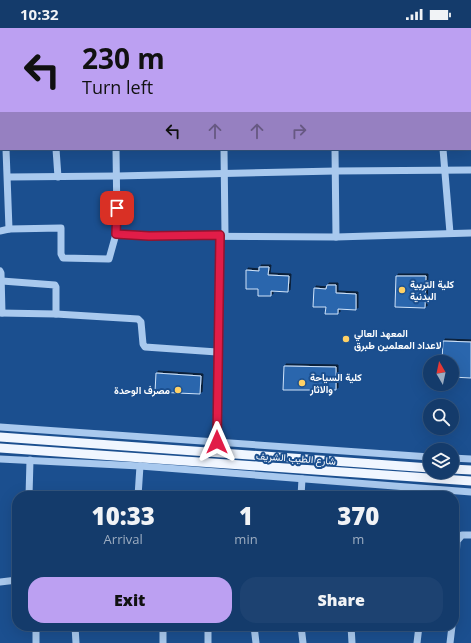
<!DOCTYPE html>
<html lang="en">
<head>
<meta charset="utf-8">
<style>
  body { margin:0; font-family:"Open Sans",Vazirmatn,sans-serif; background:#1d4271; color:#f1f3f6; height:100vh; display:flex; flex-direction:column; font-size:15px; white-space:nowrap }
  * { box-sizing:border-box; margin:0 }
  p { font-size:13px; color:#9dadc1 }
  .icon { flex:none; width:22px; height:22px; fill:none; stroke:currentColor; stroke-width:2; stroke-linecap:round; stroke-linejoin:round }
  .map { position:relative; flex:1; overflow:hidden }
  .side { position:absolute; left:12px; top:463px; width:447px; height:140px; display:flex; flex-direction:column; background:#143b6b; border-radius:16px; box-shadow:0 4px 16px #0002,0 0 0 1px #33557e }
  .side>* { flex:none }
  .top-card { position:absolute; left:0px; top:0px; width:471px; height:122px; box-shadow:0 4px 16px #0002,0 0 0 1px #33557e; background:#bca0f2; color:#111; overflow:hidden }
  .needle { width:26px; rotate:351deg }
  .fabs { position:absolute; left:423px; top:327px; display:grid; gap:8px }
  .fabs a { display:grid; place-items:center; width:36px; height:36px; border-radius:50%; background:#143b6b; box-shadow:0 4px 16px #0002,0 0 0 1px #33557e; font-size:20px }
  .pin { position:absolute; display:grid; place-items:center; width:34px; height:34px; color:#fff; margin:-17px; border-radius:8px; box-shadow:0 2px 6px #0006 }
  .me { position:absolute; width:44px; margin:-22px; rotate:0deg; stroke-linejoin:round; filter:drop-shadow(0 0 3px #0008) }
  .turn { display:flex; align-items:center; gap:14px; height:84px; padding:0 16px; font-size:18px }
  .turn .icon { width:52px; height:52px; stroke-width:2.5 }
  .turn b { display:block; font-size:28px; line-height:34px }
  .lanes { display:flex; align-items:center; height:38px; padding:0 16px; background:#0003; justify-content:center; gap:20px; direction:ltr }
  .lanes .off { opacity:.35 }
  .eta { display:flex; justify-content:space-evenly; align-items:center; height:68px; text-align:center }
  .eta b { font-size:24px; font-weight:800; line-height:28px }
  .cta { display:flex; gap:8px; margin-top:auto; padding:8px 16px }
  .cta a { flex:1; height:46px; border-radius:16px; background:#bca0f2; color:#111; font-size:16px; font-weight:800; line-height:46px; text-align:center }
  .cta a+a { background:#1d4271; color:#f1f3f6 }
  .status { display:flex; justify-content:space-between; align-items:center; height:28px; padding:0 20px; background:#143b6b; direction:ltr }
  .status svg { height:11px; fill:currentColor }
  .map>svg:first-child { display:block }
  .building { fill:#2a66ad; stroke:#cfe3fa; filter:url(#shadow) }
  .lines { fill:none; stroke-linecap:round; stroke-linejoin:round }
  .minor { stroke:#a9c9ee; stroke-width:7 }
  .major { stroke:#f0f6ff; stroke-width:9 }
  .route-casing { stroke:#92132f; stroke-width:10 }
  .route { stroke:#e11d48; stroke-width:7 }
  .poi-dot { fill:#ffd166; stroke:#1b4f8f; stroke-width:1.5 }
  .labels { text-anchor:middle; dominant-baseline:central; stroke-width:4; stroke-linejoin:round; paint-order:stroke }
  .poi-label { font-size:10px; font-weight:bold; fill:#fff; stroke:#1b4f8f; text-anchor:start }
  .street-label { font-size:10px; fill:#fff; stroke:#1b4f8f }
</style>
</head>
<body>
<div class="status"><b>10:32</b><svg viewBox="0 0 49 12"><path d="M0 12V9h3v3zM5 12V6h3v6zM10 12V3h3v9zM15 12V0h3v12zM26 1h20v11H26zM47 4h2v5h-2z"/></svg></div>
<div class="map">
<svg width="471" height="615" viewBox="0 0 471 615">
  <defs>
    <filter id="shadow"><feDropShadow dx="2" dy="-2" stdDeviation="0" flood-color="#0009"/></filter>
  </defs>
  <rect width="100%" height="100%" fill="#1b4f8f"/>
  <g class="building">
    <path d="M259 239H269L268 247 289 248 288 264 271 263V268H258V261H246V242L259 243Z"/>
    <path d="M396 248H426L425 280 395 279Z"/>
    <path d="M327 257H336V265L356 266V282L338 281V286H325L326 279H313L314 260 326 261Z"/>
    <path d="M443 313 471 314V350L452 349V334H442Z"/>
    <path d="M284 338 336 339V362H283Z"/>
    <path d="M156 345 201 348 200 366 155 364Z"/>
  </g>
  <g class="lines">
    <g class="minor">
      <path d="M7 0 8 1"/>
      <path d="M112 0V1"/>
      <path d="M224 0V1"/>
      <path d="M470 3 471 5"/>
      <path d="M470 10H471"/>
      <path d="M0 14H1"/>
      <path d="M470 76H471"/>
      <path d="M0 87H1"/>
      <path d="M56 121 58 149"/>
      <path d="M116 121 117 195 116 206 149 208 336 209 471 205"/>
      <path d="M224 121 225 207"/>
      <path d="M335 121 336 209"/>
      <path d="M443 121 450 205"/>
      <path d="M8 149 117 148 336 143 471 142"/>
      <path d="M9 201 61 200V226L63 230 109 231 116 206"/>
      <path d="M0 203 9 201 6 121"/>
      <path d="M0 243 1 245 2 285"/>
      <path d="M2 253 55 257 56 259V286"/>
      <path d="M0 285 56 286 138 291 141 294 143 316 145 319 217 324"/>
      <path d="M0 399 430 429"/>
      <path d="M217 414 220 207"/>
      <path d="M452 430 471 431"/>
      <path d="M0 431 140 438 471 464"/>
      <path d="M29 468 30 432"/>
      <path d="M138 468 140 438"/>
      <path d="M301 468 302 451"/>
      <path d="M0 554 17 552"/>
      <path d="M454 563 457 513 462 507H471"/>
      <path d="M36 598V615"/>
      <path d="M75 598 76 615"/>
      <path d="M163 598V615"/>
      <path d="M254 598 256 615"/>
      <path d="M301 598 303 615"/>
      <path d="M351 598 352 615"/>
      <path d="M208 615V598"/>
      <path d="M417 615 419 598"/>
      <path d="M450 615 452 598"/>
    </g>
    <g class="major">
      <path d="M0 409 430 440"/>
      <path d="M0 420 471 453"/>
      <path d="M452 441 471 442"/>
    </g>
  </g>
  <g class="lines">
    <g class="route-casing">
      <path id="route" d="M117 180 116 206 149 208 220 207 217 414"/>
    </g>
    <use href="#route" class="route"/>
  </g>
  <g class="poi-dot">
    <circle cx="402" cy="262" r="4"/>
    <circle cx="346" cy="311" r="4"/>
    <circle cx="302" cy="355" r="4"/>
    <circle cx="178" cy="362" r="4"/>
  </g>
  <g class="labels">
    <g class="poi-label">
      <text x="410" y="256">كلية التربية<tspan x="410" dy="12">البدنية</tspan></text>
      <text x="354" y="305">المعهد العالي<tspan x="354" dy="12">لاعداد المعلمين طبرق</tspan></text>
      <text x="310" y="349">كلية السياحة<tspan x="310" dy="12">والاثار</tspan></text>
      <text x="170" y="362" text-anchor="end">مصرف الوحدة</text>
    </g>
    <g class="street-label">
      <text transform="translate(296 430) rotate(4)">شارع الطيب الشريف</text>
    </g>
  </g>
</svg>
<div class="fabs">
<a><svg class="needle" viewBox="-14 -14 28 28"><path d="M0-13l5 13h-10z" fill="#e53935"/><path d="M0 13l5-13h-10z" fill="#9dadc1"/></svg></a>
<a><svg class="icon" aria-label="search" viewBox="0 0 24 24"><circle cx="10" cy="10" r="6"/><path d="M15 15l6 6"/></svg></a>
<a><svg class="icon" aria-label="layers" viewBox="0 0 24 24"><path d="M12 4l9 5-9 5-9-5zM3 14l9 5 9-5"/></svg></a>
</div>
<div class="pin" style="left:117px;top:180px;background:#d93025"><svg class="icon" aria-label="arrive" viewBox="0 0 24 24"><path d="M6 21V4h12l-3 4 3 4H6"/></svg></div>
<svg class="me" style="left:217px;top:414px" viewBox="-20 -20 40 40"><path d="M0-17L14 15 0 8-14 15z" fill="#e11d48" stroke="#fff" stroke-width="4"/></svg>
<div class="top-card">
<div class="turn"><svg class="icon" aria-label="left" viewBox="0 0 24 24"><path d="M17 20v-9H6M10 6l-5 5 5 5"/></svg><div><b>230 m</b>Turn left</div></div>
<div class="lanes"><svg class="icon" aria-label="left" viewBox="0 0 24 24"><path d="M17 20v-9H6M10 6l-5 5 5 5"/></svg><svg class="icon off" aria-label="ahead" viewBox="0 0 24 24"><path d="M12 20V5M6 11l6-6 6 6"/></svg><svg class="icon off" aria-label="ahead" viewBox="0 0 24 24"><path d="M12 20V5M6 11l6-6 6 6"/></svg><svg class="icon off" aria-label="right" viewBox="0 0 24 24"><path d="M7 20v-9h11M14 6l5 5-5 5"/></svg></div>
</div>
<section class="side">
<div class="eta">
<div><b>10:33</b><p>Arrival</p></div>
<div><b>1</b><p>min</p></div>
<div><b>370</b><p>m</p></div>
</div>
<div class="cta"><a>Exit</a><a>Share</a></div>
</section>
</div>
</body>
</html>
